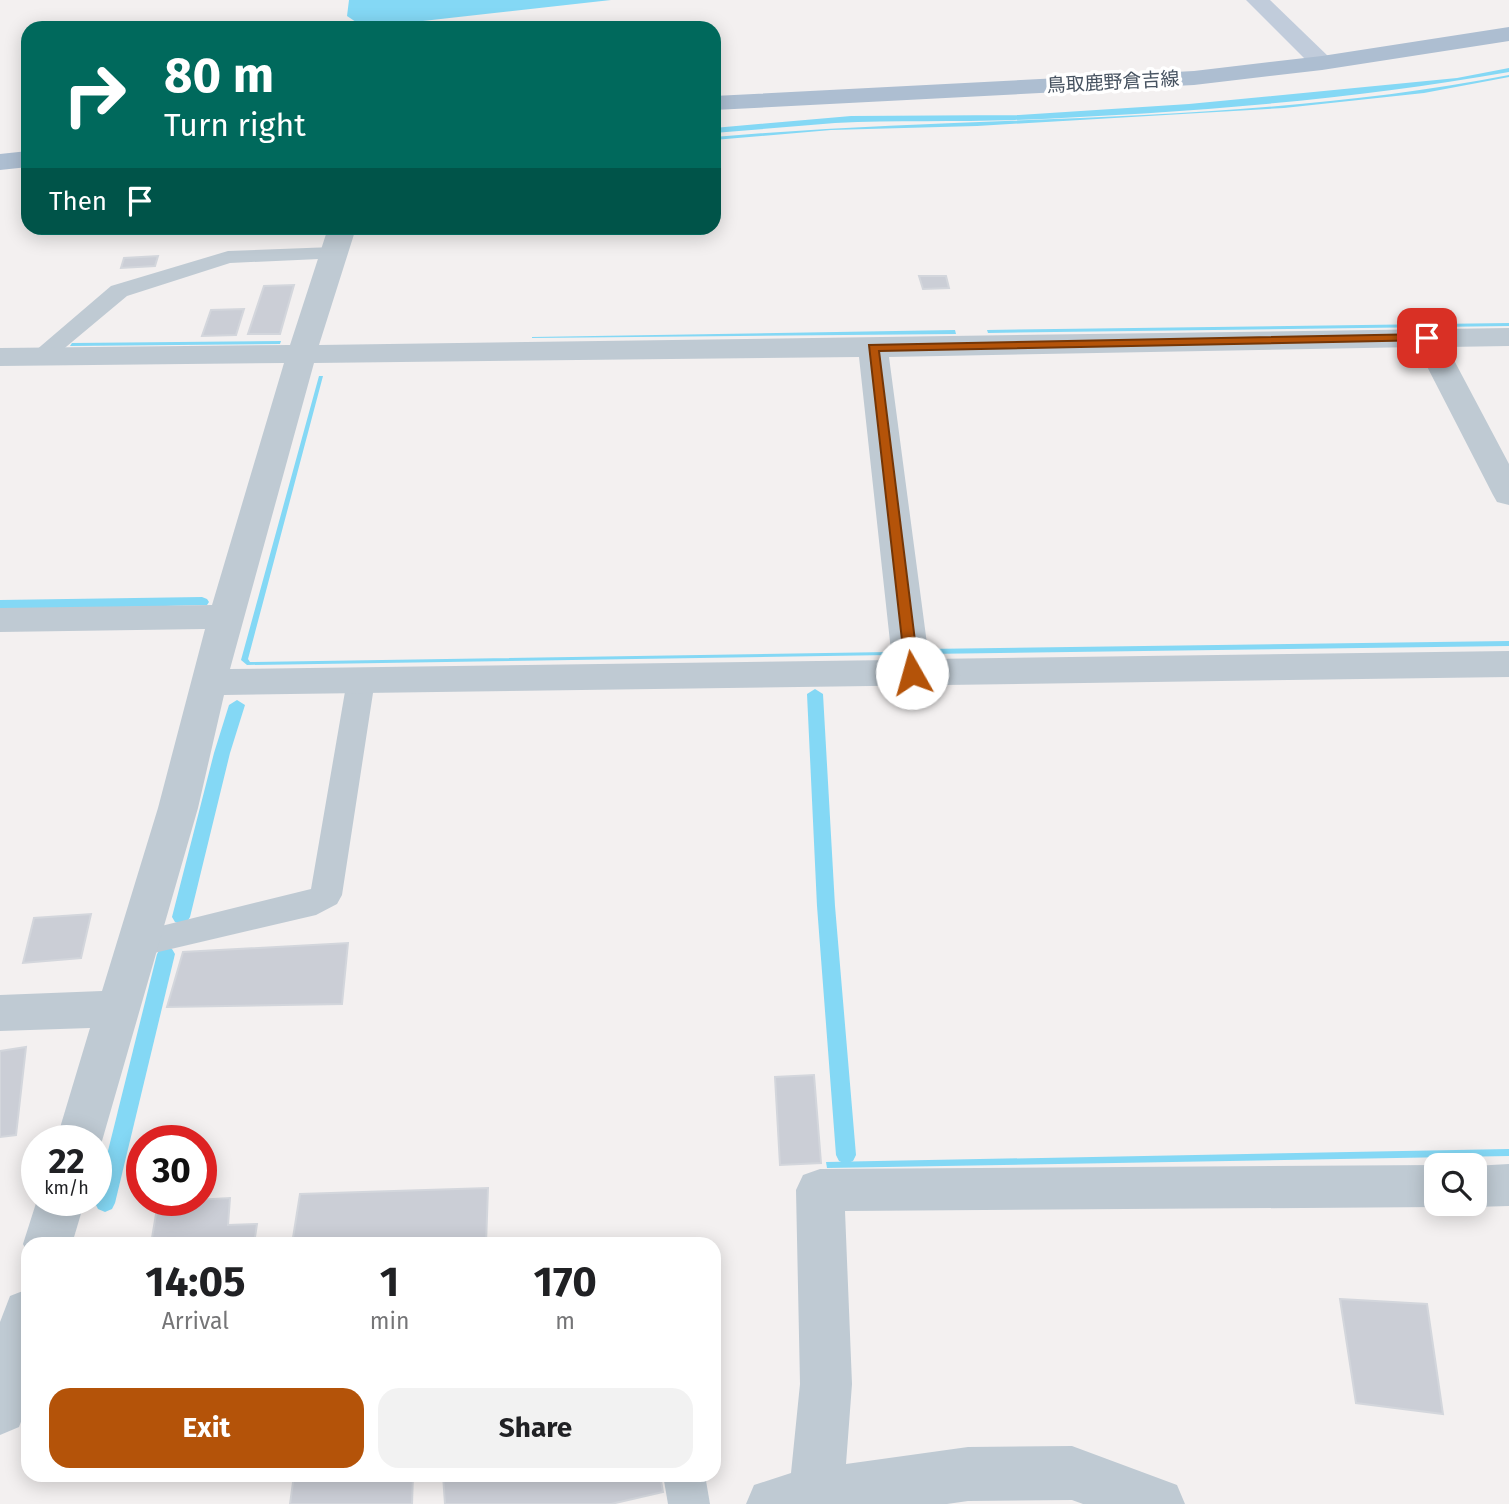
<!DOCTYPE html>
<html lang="en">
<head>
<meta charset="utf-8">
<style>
  body { margin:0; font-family:"Fira Sans","Noto Sans JP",sans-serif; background:#f2f2f2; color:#202124; height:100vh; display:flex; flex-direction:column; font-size:26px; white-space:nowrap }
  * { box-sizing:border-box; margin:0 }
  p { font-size:23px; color:#757577 }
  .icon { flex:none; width:38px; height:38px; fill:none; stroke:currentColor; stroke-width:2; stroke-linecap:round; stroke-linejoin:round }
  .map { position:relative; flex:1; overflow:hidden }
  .side { position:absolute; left:21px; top:1237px; width:700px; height:245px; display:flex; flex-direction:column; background:#fff; border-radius:21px; box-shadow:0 4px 18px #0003 }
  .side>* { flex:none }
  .top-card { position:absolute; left:21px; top:21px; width:700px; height:214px; border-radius:21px; box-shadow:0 4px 18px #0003; background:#00695c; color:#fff; overflow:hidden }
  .fabs { position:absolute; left:1424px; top:1153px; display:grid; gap:14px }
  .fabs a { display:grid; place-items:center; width:63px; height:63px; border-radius:14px; background:#fff; box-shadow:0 4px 18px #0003; font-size:35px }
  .speed { position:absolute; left:21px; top:1125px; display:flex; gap:14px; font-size:35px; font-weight:700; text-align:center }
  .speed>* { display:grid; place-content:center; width:91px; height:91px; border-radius:50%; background:#fff; box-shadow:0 4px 18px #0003; line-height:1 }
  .speed small { font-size:18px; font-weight:400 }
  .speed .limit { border:10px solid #d22; background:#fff; color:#111 }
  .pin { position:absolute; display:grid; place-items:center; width:60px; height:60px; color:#fff; margin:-30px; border-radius:14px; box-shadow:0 4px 10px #0006 }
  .me { position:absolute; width:77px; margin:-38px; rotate:353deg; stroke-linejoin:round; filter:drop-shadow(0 0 5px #0008) }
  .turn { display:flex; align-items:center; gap:24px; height:147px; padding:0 28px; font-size:32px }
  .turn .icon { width:91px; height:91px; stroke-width:2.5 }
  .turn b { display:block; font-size:49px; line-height:60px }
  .then { display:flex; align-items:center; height:66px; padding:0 28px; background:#0003; gap:14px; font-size:26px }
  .eta { display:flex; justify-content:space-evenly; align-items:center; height:119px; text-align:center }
  .eta b { font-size:42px; font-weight:700; line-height:49px }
  .primary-button { display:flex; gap:14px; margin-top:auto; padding:14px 28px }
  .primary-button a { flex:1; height:80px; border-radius:21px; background:#b45309; color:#fff; font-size:28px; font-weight:700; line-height:80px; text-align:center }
  .primary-button a+a { background:#f2f2f2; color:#202124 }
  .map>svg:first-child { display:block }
  .water { fill:#84d8f5 }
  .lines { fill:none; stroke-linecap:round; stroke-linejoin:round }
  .stream { fill:#84d8f5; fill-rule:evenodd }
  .building { fill:#cbced6; stroke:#d3d6dc; stroke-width:2 }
  .lane { fill:#bfcad3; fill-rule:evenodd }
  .street { fill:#bfcad3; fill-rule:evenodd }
  .secondary { fill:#c1ccdb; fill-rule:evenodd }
  .primary { fill:#adbed1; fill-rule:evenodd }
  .route { fill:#b45309; stroke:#753606; stroke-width:2 }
  .labels { text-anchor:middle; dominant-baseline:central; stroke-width:7; stroke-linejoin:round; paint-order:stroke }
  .far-street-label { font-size:19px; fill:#465260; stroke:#fff }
</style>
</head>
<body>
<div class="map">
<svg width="1509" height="1504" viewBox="0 0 1509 1504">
  <rect width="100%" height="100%" fill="#f3f0f0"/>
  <g class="water">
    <path d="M349 0H611L387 25 359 24 347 16Z"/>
    <path d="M1509 68V72C1346 101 1180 113 1015 120 955 122 895 120 835 123 795 126 754 130 714 133V128L851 116 1019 115 1189 104 1457 78Z"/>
    <path d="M1509 75V77L1424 93 1284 108 977 126 831 130 714 140V137C979 114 1247 126 1509 75Z"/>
    <path d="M1509 323V326L988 333 987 330Z"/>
    <path d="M955 330 956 334 532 338V337Z"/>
    <path d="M281 341 280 344 70 346 72 343Z"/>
    <path d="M319 376H323L248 659 250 662 889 652 890 655 247 665 241 660Z"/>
    <path d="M1509 641V646L925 654V649Z"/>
    <path d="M1509 1149V1156L827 1168 826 1162Z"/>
  </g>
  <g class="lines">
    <g class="stream">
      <path d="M202 597 207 599 209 602 207 605 0 610V600Z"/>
      <path d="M815 689 823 694 835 906 856 1155 853 1161 846 1164 839 1161 836 1155 817 906 807 694Z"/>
      <path d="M237 700 245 705 230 753 190 917 187 922 181 924 175 922 172 917 214 753 229 705Z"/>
      <path d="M166 947 172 949 175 954 115 1203 112 1209 105 1212 98 1209 95 1203 157 954 160 949Z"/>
    </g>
  </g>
  <g class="building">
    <path d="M158 256 155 266 121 268 124 258Z"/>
    <path d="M919 276H946L949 288 923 289Z"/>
    <path d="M294 285 280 334H248L264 286Z"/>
    <path d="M244 309 236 335 202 336 211 310Z"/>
    <path d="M91 914 81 958 23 963 34 918Z"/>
    <path d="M348 943 342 1004 167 1007 183 952Z"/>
    <path d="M26 1047 16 1135 0 1137V1051Z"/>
    <path d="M814 1075 821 1163 780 1165 775 1077Z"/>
    <path d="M488 1188 486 1244H292L300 1194Z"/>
    <path d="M230 1198 228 1225 257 1224 254 1244H151L158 1202Z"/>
    <path d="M1340 1299 1427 1304 1443 1414 1356 1403Z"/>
    <path d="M294 1475H413L412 1504H290Z"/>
    <path d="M443 1475H660L663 1492 611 1504H445Z"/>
  </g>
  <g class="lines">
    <g class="lane">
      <path d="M333 247 341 248 344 253 341 258 230 263 127 296 48 362H32L28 357 111 286 228 251Z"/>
      <path d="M361 670 371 673 375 680 342 895 337 904 316 915 137 957 125 953 121 944 125 935 311 889 347 680 351 673Z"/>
      <path d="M663 1475H705L710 1504H668Z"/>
    </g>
    <g class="street">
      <path d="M328 228H356L319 345 1509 328V346L1447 347 1509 464V505L1497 502 1493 495 1417 347 889 357 929 659 1509 651V677L224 695 198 808 102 1141 96 1154V1141H56L90 1028 0 1031V995L102 991 158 808 205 629 0 632V608L212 605 284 363 0 366V348L290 345ZM859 357 892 660 230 669 314 363Z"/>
      <path d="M1509 1164V1206L1475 1207 1466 1204H1475V1166H1473Z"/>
      <path d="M1437 1165 1439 1166H1437V1204H1446L1437 1207 845 1211 852 1384 846 1464 968 1447 1072 1446 1177 1485 1185 1504H1083L1072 1500 968 1501 947 1504H746L754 1485 791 1473 800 1384 796 1190 803 1175 820 1169Z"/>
      <path d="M37 1200H85L72 1244H28V1254L23 1244Z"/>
      <path d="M28 1289V1403L19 1427 0 1435V1322L10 1296Z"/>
    </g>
    <path class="secondary" d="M1246 0H1270L1330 58 1334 63 1330 68H1314Z"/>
    <g class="primary">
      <path d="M1509 27V41L1322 70 1194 85 714 110V96L1194 71 1322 56Z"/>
      <path d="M28 151V167L0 170V154Z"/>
    </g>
  </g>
  <path class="route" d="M1427 334 1431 335V340L879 351 919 673 917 676H906L869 345Z"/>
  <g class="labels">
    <g class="far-street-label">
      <text transform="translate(1113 82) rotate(-3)">鳥取鹿野倉吉線</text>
    </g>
  </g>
</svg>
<div class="fabs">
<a><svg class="icon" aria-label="search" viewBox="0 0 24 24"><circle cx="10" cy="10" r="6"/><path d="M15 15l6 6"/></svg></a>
</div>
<div class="speed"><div>22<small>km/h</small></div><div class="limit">30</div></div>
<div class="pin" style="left:1427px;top:338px;background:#d93025"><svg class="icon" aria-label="arrive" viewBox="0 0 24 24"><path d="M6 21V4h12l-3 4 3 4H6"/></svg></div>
<svg class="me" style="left:912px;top:673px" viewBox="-20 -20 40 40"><circle r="19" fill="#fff"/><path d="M0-13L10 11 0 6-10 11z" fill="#b45309"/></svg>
<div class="top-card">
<div class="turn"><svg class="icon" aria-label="right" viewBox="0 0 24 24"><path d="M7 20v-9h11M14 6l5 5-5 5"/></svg><div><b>80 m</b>Turn right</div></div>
<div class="then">Then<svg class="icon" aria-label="arrive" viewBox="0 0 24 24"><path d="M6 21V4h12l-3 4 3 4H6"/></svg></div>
</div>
<section class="side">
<div class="eta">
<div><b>14:05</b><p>Arrival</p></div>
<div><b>1</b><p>min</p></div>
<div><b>170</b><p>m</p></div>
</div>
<div class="primary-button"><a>Exit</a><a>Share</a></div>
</section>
</div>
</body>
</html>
